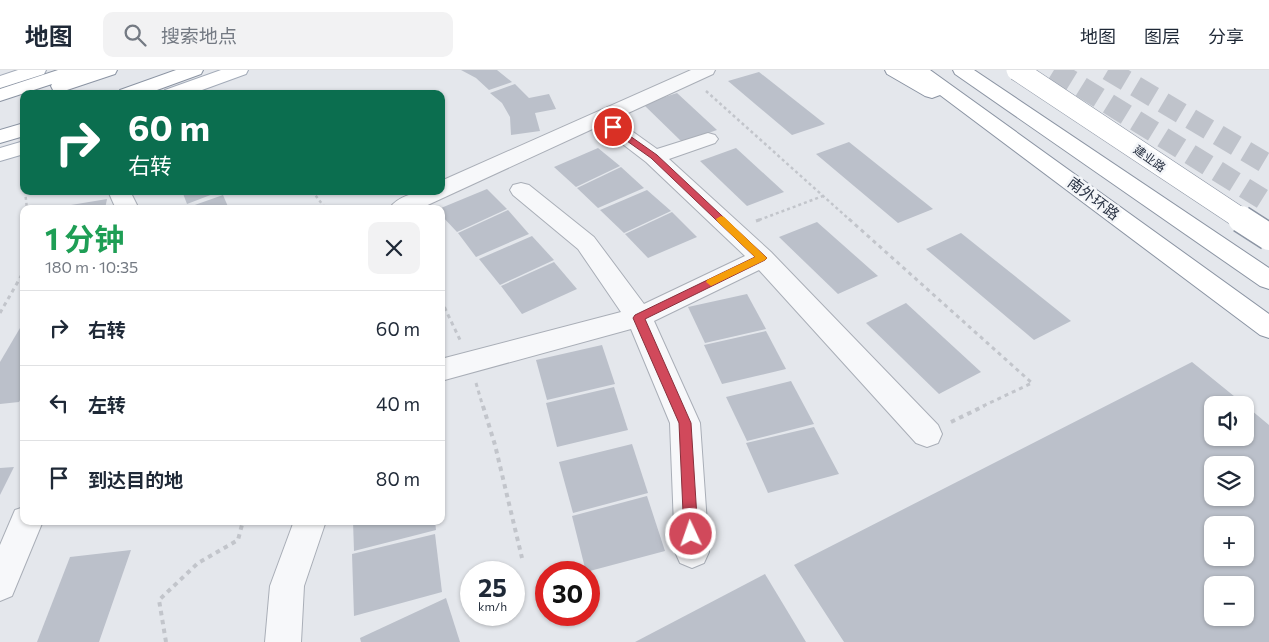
<!DOCTYPE html>
<html lang="zh">
<head>
<meta charset="utf-8">
<style>
  body { margin:0; font-family:Commissioner,"Noto Sans SC",sans-serif; background:#f2f2f3; color:#1f2937; height:100vh; display:flex; flex-direction:column; font-size:19px; white-space:nowrap }
  * { box-sizing:border-box; margin:0 }
  p { font-size:16px; color:#747a83 }
  .icon { flex:none; width:28px; height:28px; fill:none; stroke:currentColor; stroke-width:2; stroke-linecap:round; stroke-linejoin:round }
  .map { position:relative; flex:1; overflow:hidden }
  .details { position:absolute; left:20px; top:135px; width:425px; height:320px; display:flex; flex-direction:column; background:#fff; border-radius:10px; box-shadow:0 1px 4px #0004 }
  .details>* { flex:none }
  .top-card { position:absolute; left:20px; top:20px; width:425px; height:105px; border-radius:10px; box-shadow:0 1px 4px #0004; background:#0b6e4f; color:#fff; overflow:hidden }
  .fabs { position:absolute; left:1204px; top:326px; display:grid; gap:10px }
  .fabs a { display:grid; place-items:center; width:50px; height:50px; border-radius:10px; background:#fff; box-shadow:0 1px 4px #0004; font-size:25px }
  .speed { position:absolute; left:460px; top:491px; display:flex; gap:10px; font-size:25px; font-weight:700; text-align:center }
  .speed>* { display:grid; place-content:center; width:65px; height:65px; border-radius:50%; background:#fff; box-shadow:0 1px 4px #0004; line-height:1 }
  .speed small { font-size:12px; font-weight:400 }
  .speed .limit { border:8px solid #d22; background:#fff; color:#111 }
  .pin { position:absolute; display:grid; place-items:center; width:42px; height:42px; color:#fff; margin:-21px; border:2px solid #fff; border-radius:50%; box-shadow:0 1px 5px #0007 }
  .me { position:absolute; width:55px; margin:-28px; rotate:357deg; stroke-linejoin:round; filter:drop-shadow(0 0 4px #0008) }
  .turn { display:flex; align-items:center; gap:18px; height:105px; padding:0 25px; font-size:22px }
  .turn .icon { width:65px; height:65px; stroke-width:2.5 }
  .turn b { display:block; font-size:35px; line-height:42px }
  .round { display:grid; place-items:center; flex:none; width:52px; height:52px; border-radius:10px; background:#f2f2f3 }
  .head { display:flex; align-items:center; justify-content:space-between; height:85px; padding:0 25px }
  h1 { font-size:30px; font-weight:700; line-height:38px; color:#1e9e55 }
  ul { padding:0; list-style:none }
  li { display:flex; align-items:center; gap:15px; height:75px; padding:0 25px; border-top:1px solid #e0e1e3 }
  li div { flex:1 }
  li b { display:block; font-size:19px }
  li em { font-style:normal }
  header { display:flex; align-items:center; gap:30px; box-sizing:border-box; height:70px; padding:0 25px; background:#fff; border-bottom:1px solid #e0e1e3 }
  header strong { font-size:24px }
  nav { display:flex; gap:28px; margin-inline-start:auto; font-size:18px }
  .search { width:350px; height:45px; background:#f2f2f3; display:flex; align-items:center; gap:12px; box-sizing:border-box; padding:0 18px; border-radius:10px; color:#747a83; font-size:19px }
  .map>svg:first-child { display:block }
  .building { fill:#bbc0ca; fill-rule:evenodd }
  .lines { fill:none; stroke-linecap:round; stroke-linejoin:round }
  .highway-tunnel { stroke:#bfc3cb; stroke-width:21; stroke-dasharray:21 11; stroke-linecap:butt }
  .minor-casing { stroke:#a9aeb7; stroke-width:2 }
  .major-casing { stroke:#a3abb8; stroke-width:2 }
  .highway-casing { stroke:#8b94a3; stroke-width:2 }
  .path-far2 { stroke:#c2c5cb; stroke-width:2.5; stroke-dasharray:3 3; stroke-linecap:butt }
  .path-far1 { stroke:#c2c5cb; stroke-width:3; stroke-dasharray:4 4; stroke-linecap:butt }
  .path { stroke:#c2c5cb; stroke-width:4; stroke-dasharray:4.5 4.5; stroke-linecap:butt }
  .minor { fill:#f7f8fa; fill-rule:evenodd }
  .major { fill:#fff; fill-rule:evenodd }
  .highway { fill:#fff; fill-rule:evenodd }
  .highway-bridge-far1-casing { stroke:#8b94a3; stroke-width:22; stroke-linecap:butt }
  .highway-bridge-casing { stroke:#8b94a3; stroke-width:29; stroke-linecap:butt }
  .highway-bridge-far1 { stroke:#fff; stroke-width:21 }
  .highway-bridge { stroke:#fff; stroke-width:26 }
  .route { fill:#d1495b; stroke:#882f3b }
  .slow { fill:#f59e0b }
  .labels { text-anchor:middle; dominant-baseline:central; stroke-width:5; stroke-linejoin:round; paint-order:stroke }
  .far-street-label { font-size:12px; fill:#2b3445; stroke:#f4f6f9 }
  .street-label { font-size:15px; fill:#2b3445; stroke:#f4f6f9 }
</style>
</head>
<body>
<header>
<strong>地图</strong>
<div class="search"><svg class="icon" aria-label="search" viewBox="0 0 24 24"><circle cx="10" cy="10" r="6"/><path d="M15 15l6 6"/></svg>搜索地点</div>
<nav><a>地图</a><a>图层</a><a>分享</a></nav>
</header>
<div class="map">
<svg width="1269" height="572" viewBox="0 0 1269 572">
  <rect width="100%" height="100%" fill="#e4e7ec"/>
  <g class="building">
    <path d="M461 0H497L512 12 489 20 476 8Z"/>
    <path d="M759 2 825 54 792 65 728 11Z"/>
    <path d="M515 14 529 28 549 24 556 39 535 43 540 61 511 65 510 47 502 33 490 23Z"/>
    <path d="M677 23 717 60 682 72 643 34Z"/>
    <path d="M849 72 933 139 898 153 816 84Z"/>
    <path d="M598 78 620 96 576 117 554 97Z"/>
    <path d="M736 78 784 122 747 136 700 91Z"/>
    <path d="M621 97 644 118 598 138 577 118Z"/>
    <path d="M487 119 507 139 457 162 441 145V138Z"/>
    <path d="M647 120 671 141 624 163 600 140Z"/>
    <path d="M182 121H221L187 134Z"/>
    <path d="M223 125 229 139 189 137Z"/>
    <path d="M107 129 105 139H70L71 135Z"/>
    <path d="M508 140 529 164 476 187 458 163Z"/>
    <path d="M672 142 697 167 648 188 625 164Z"/>
    <path d="M817 152 878 206 838 224 779 167Z"/>
    <path d="M961 163 1071 251 1034 270 926 179Z"/>
    <path d="M532 166 554 190 500 215 479 189Z"/>
    <path d="M554 192 577 219 522 244 501 216Z"/>
    <path d="M747 224 766 259 705 273 688 237Z"/>
    <path d="M906 233 981 302 939 324 866 253Z"/>
    <path d="M24 257V323L19 332 0 334V292L20 258Z"/>
    <path d="M766 261 786 299 722 314 704 275Z"/>
    <path d="M602 275 615 314 547 330 536 290Z"/>
    <path d="M1192 292 1245 335H1212V368H1245V335L1269 355V572H844L794 495ZM1212 395H1245V428H1212ZM1212 455H1245V488H1212ZM1212 515H1245V548H1212Z"/>
    <path d="M791 311 814 354 747 371 726 327Z"/>
    <path d="M614 317 628 360 557 377 546 333Z"/>
    <path d="M814 357 839 404 768 423 746 373Z"/>
    <path d="M632 374 648 423 573 443 559 392Z"/>
    <path d="M14 397 0 425V398Z"/>
    <path d="M647 426 665 481 586 502 572 446Z"/>
    <path d="M353 451H435L436 460 354 481Z"/>
    <path d="M435 464 442 522 354 546 352 484Z"/>
    <path d="M131 480 99 572H37L70 487Z"/>
    <path d="M765 504 806 572H635Z"/>
    <path d="M446 528 460 572H361L360 568Z"/>
  </g>
  <g class="lines">
    <g class="highway-tunnel">
      <path d="M1054 0 1269 133"/>
      <path d="M1108 0 1269 95"/>
    </g>
    <g class="minor-casing">
      <g id="minor">
        <path d="M691 0H715L713 4 615 49 657 79 708 63 715 65 718 69 715 73 669 89 771 182 938 355 942 364 938 373 927 377 916 373 759 200 654 251 700 353 709 482 704 493 692 498 680 493 675 482 670 353 631 259 441 311V289L621 242 578 179 513 125 510 120 513 115 521 113 529 115 594 167 644 234 745 186 646 92 599 56 419 139H389C399 123 424 121 441 121V111Z"/>
        <path d="M108 121H130L139 139H116Z"/>
        <path d="M24 437V451H43L12 526 0 531V475L15 440Z"/>
        <path d="M294 451H326L304 516 301 572H265L270 516Z"/>
      </g>
    </g>
    <g class="major-casing">
      <g id="major">
        <path d="M18 0H46L44 4 0 18V6Z"/>
        <path d="M221 0H248L246 4 191 24H163L165 20Z"/>
        <path d="M24 71V84L0 91V78Z"/>
      </g>
    </g>
    <g class="highway-casing">
      <g id="highway">
        <path d="M58 0H117L115 4 67 20 60 22 53 20 51 16 52 14 0 31V19Z"/>
        <path d="M176 0H203L201 4 146 24H118L120 20Z"/>
        <path d="M885 0H930L1269 244V268L1260 265 940 25 932 28 925 26 887 4Z"/>
        <path d="M953 0H974L1269 198V219L1260 216 955 4Z"/>
        <path d="M24 53V66L0 73V60Z"/>
      </g>
    </g>
    <g class="path-far2">
      <path d="M706 21 850 150"/>
      <path d="M25 121 27 139"/>
      <path d="M312 121 326 139"/>
      <path d="M759 150 823 126"/>
    </g>
    <g class="path-far1">
      <path d="M849 149 1032 313 981 337"/>
      <path d="M756 151 762 149"/>
      <path d="M441 230 461 272"/>
      <path d="M0 243 24 201"/>
      <path d="M476 313 483 337"/>
    </g>
    <g class="path">
      <path d="M483 336 495 375 522 488"/>
      <path d="M951 352 984 336"/>
      <path d="M166 572 159 530 198 493 238 470 243 451"/>
    </g>
    <use href="#minor" class="minor"/>
    <use href="#major" class="major"/>
    <use href="#highway" class="highway"/>
    <g class="highway-bridge-far1-casing">
      <path id="highway-bridge-far1" d="M1017 0 1243 150"/>
    </g>
    <g class="highway-bridge-casing">
      <path id="highway-bridge" d="M1241 149 1269 167"/>
    </g>
    <use href="#highway-bridge-far1" class="highway-bridge-far1"/>
    <use href="#highway-bridge" class="highway-bridge"/>
  </g>
  <path class="route" d="M613 54 657 85 767 188 765 190 645 249 691 353 698 464 696 468 691 470 686 468 684 464 679 353 633 248 635 245 755 187 651 88 610 59V55Z"/>
  <path class="slow" d="M721 146 724 147 767 188 765 190 711 216 706 212 707 210 755 187 718 152 716 149Z"/>
  <g class="labels">
    <g class="far-street-label">
      <text transform="translate(1150 88) rotate(36)">建业路</text>
    </g>
    <g class="street-label">
      <text transform="translate(1094 128) rotate(37)">南外环路</text>
    </g>
  </g>
</svg>
<div class="fabs">
<a><svg class="icon" aria-label="sound" viewBox="0 0 24 24"><path d="M4 9h4l5-4v14l-5-4H4zM17 9q2 3 0 6"/></svg></a>
<a><svg class="icon" aria-label="layers" viewBox="0 0 24 24"><path d="M12 4l9 5-9 5-9-5zM3 14l9 5 9-5"/></svg></a>
<a>+</a>
<a>−</a>
</div>
<div class="speed"><div>25<small>km/h</small></div><div class="limit">30</div></div>
<div class="pin" style="left:613px;top:57px;background:#d93025"><svg class="icon" aria-label="arrive" viewBox="0 0 24 24"><path d="M6 21V4h12l-3 4 3 4H6"/></svg></div>
<svg class="me" style="left:691px;top:464px" viewBox="-20 -20 40 40"><circle r="17" fill="#d1495b" stroke="#fff" stroke-width="3"/><path d="M0-11L8 9 0 5-8 9z" fill="#fff"/></svg>
<div class="top-card">
<div class="turn"><svg class="icon" aria-label="right" viewBox="0 0 24 24"><path d="M7 20v-9h11M14 6l5 5-5 5"/></svg><div><b>60 m</b>右转</div></div>
</div>
<section class="details">
<div class="head"><div><h1>1 分钟</h1><p>180 m · 10:35</p></div><a class="round"><svg class="icon" aria-label="close" viewBox="0 0 24 24"><path d="M6 6l12 12M18 6L6 18"/></svg></a></div>
<ul>
<li><svg class="icon" aria-label="right" viewBox="0 0 24 24"><path d="M7 20v-9h11M14 6l5 5-5 5"/></svg><div><b>右转</b></div><em>60 m</em></li>
<li><svg class="icon" aria-label="left" viewBox="0 0 24 24"><path d="M17 20v-9H6M10 6l-5 5 5 5"/></svg><div><b>左转</b></div><em>40 m</em></li>
<li><svg class="icon" aria-label="arrive" viewBox="0 0 24 24"><path d="M6 21V4h12l-3 4 3 4H6"/></svg><div><b>到达目的地</b></div><em>80 m</em></li>
</ul>
</section>
</div>
</body>
</html>
